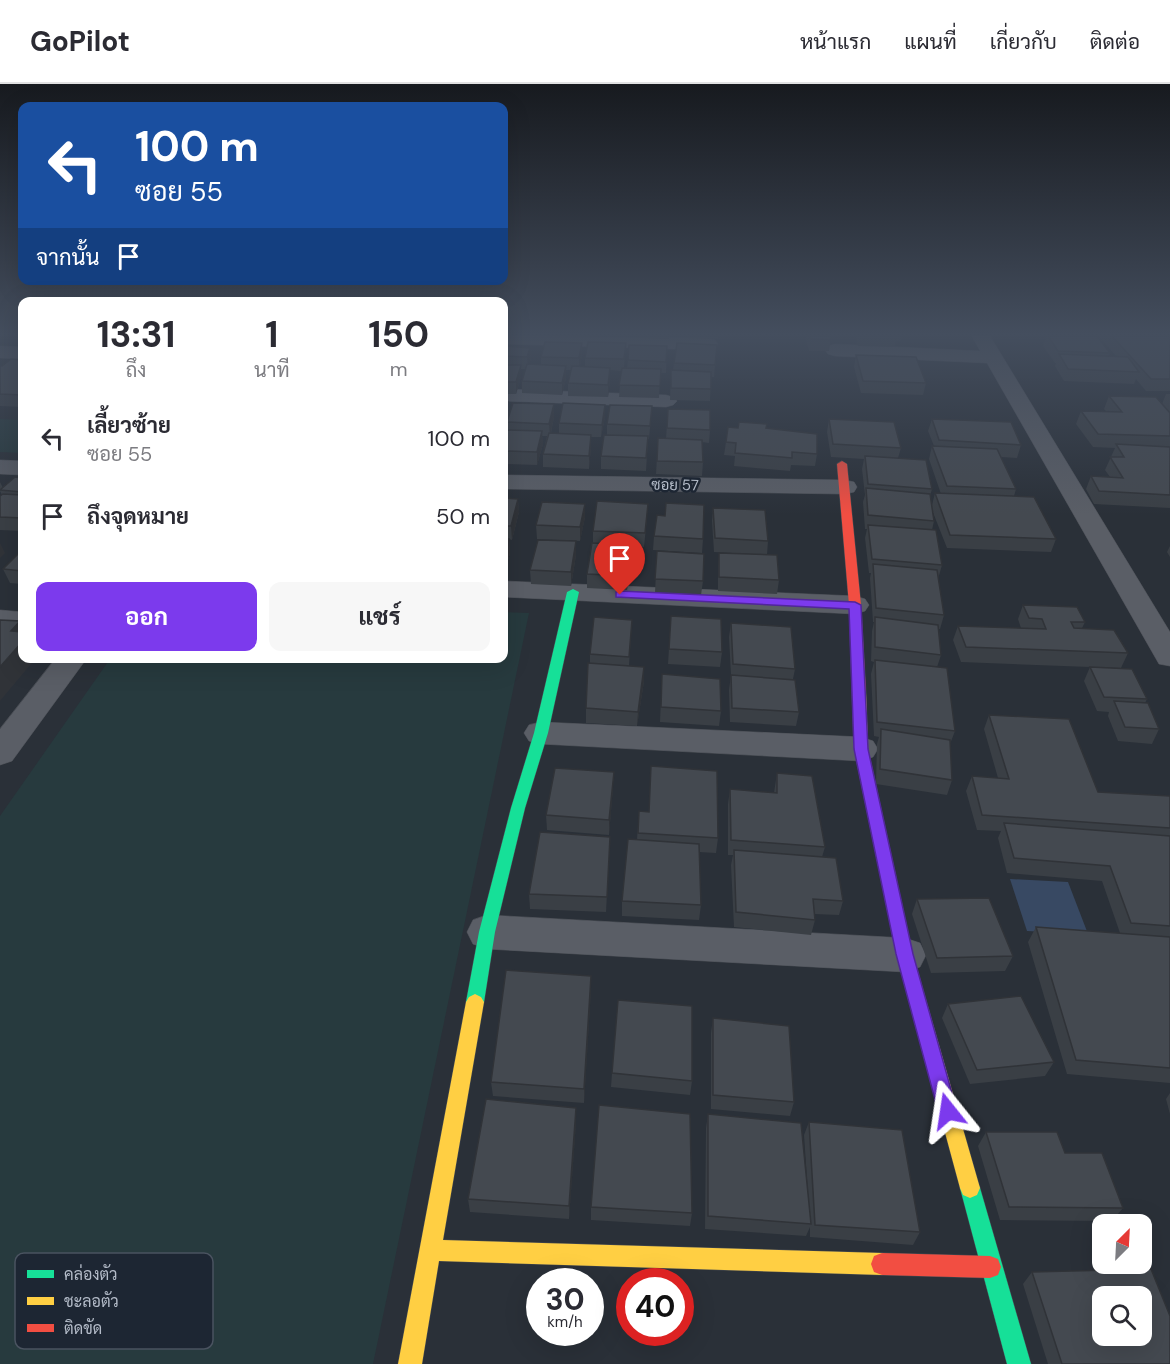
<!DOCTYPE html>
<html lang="th">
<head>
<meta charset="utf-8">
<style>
  body { margin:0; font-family:"DM Sans",Sarabun,sans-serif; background:#f7f7f7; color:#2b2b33; height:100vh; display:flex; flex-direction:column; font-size:22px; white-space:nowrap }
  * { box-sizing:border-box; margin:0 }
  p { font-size:20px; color:#7c7c81 }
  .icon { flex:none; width:33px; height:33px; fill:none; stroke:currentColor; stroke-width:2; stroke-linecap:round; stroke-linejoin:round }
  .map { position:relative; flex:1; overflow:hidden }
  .details { position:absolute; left:18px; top:213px; width:490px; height:366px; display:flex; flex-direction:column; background:#fff; border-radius:12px; box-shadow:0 6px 24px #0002 }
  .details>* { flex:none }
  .guide { position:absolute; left:18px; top:18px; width:490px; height:183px; border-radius:12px; box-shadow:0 6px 24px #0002; background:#1a4fa0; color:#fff; overflow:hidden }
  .needle { width:39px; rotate:24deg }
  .controls { position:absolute; left:1092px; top:1130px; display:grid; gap:12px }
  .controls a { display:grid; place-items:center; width:60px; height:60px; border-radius:12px; background:#fff; box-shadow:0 6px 24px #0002; font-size:30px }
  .speed { position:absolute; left:526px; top:1184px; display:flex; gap:12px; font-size:30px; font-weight:700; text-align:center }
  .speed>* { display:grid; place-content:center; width:78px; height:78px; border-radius:50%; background:#fff; box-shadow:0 6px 24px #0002; line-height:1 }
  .speed small { font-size:15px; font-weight:400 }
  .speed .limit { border:9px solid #d22; background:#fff; color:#111 }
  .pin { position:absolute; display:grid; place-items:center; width:51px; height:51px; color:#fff; margin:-62px -26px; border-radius:50% 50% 50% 0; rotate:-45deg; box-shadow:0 0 6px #0007 }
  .pin .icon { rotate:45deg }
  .me { position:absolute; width:66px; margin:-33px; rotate:345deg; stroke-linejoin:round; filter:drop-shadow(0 0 4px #0008) }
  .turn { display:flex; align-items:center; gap:21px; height:126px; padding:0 18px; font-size:27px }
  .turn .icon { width:78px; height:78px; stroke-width:2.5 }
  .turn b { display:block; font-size:42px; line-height:51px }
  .then { display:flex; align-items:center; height:57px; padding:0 18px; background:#0003; gap:12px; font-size:22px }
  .eta { display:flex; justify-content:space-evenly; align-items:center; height:102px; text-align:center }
  .eta b { font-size:36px; font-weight:700; line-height:42px }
  .button { display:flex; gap:12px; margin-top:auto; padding:12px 18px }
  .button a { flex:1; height:69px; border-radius:12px; background:#7c3aed; color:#fff; font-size:24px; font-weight:700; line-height:69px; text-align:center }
  .button a+a { background:#f7f7f7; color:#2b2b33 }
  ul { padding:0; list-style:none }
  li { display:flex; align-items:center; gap:18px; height:78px; padding:0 18px }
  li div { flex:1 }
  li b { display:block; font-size:22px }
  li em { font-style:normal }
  header { display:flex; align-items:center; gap:36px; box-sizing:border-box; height:84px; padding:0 30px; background:#fff; border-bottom:2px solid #e1e1e2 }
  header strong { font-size:28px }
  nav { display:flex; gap:33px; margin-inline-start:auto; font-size:21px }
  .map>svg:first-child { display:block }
  .green { fill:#273a3e }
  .water { fill:#384963 }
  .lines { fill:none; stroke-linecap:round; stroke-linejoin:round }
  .street-casing { stroke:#484c53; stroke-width:1 }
  .fast-casing { stroke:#484c53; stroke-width:1 }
  .slow-casing { stroke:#484c53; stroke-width:1 }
  .jam-casing { stroke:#484c53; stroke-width:1 }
  .street { fill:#5a5e66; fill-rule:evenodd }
  .fast { fill:#16e098; fill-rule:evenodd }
  .slow { fill:#ffcf43; fill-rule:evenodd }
  .jam { fill:#f24e42; fill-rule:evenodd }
  .wall { fill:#3a3f45; fill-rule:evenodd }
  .shaded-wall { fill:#303338 }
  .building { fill:#444950; stroke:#303338; stroke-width:1.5; fill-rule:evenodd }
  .route { fill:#7c3aed; stroke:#51269a; stroke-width:1.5 }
  .labels { text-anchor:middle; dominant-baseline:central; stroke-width:5; stroke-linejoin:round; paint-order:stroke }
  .far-street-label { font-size:15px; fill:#b4bcc9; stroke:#1d2633 }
  .key { fill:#1d2633; stroke:#4a5360; stroke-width:1.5 }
  .key-label { font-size:16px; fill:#b4bcc9 }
</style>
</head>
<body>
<header>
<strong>GoPilot</strong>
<nav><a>หน้าแรก</a><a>แผนที่</a><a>เกี่ยวกับ</a><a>ติดต่อ</a></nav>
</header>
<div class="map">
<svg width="1170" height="1280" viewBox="0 0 1170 1280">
  <rect width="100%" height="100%" fill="#2a3038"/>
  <g class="green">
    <path d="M0 335 22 336V369L0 368Z"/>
    <path d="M504 528 529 529 373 1280H0V732L110 575 504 574Z"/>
  </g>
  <path class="water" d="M1010 795 1068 798 1088 850 1027 847Z"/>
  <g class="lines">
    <g class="street-casing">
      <g id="street">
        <path d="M504 252 708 254 715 256 718 260 715 264 708 266 504 260Z"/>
        <path d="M972 252H990L1170 548V582L1159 580 987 279 835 272 828 270 825 266 828 262 835 260 980 267Z"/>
        <path d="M0 262 22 263V275L0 274Z"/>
        <path d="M504 305 666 311 673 313 677 317 673 321 666 323 504 317Z"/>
        <path d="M0 376 22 377V391L0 390Z"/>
        <path d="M504 391 845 396 854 398 857 403 854 408 845 410 504 405Z"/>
        <path d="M504 497 855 512 865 515 869 521 865 527 855 530 504 513Z"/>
        <path d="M0 526 22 528V546L0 544Z"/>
        <path d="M56 574H87L12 677 0 681V645Z"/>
        <path d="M541 638 861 653 873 657 878 665 873 673 861 677 541 660 529 657 524 649 529 641Z"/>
        <path d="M487 831 905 854 920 859 926 871 920 883 905 888 487 865 473 860 467 848 473 836Z"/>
      </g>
    </g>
    <g class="fast-casing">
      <g id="fast">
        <path d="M573 505 579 508 548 649 525 724 495 848 484 918 481 923 475 926 469 923 466 918 479 848 511 724 534 649 567 508Z"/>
        <path d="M970 1094 977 1097 980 1104 1031 1280H1007L960 1104 963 1097Z"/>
      </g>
    </g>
    <g class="slow-casing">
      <g id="slow">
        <path d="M859 605 866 609 868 665 913 871 980 1104 977 1111 970 1114 963 1111 960 1104 897 871 854 665 852 609Z"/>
        <path d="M475 910 481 913 484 918 443 1156 882 1169 890 1172 893 1180 890 1188 882 1191 439 1177 422 1280H398L466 918 469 913Z"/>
      </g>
    </g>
    <g class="jam-casing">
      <g id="jam">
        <path d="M842 377 847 380 861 521 866 609 859 613 852 609 849 521 837 380Z"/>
        <path d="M882 1169 990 1172 998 1175 1001 1183 998 1191 990 1194 882 1191 874 1188 871 1180 874 1172Z"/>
      </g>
    </g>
    <use href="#street" class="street"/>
    <use href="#fast" class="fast"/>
    <use href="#slow" class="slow"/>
    <use href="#jam" class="jam"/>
  </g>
  <g class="wall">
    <path d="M595 252H629V253Z"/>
    <path d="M636 252H669V255L636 254Z"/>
    <path d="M682 252H718V255L682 254Z"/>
    <path d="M807 252H830L831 256 829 267H809L806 256Z"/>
    <path d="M856 252H902L901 257H896L894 263 858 262Z"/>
    <path d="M1046 252H1170V307H1146L1136 295 1134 300 1064 297 1055 282 1056 279H1055L1043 262ZM1101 257H1103L1116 272H1109L1110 269Z"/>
    <path d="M626 259 624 284H627L628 276 667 262 666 289H660L659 314 619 313 621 287 610 286V296L608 313 568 312V299L571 286H566V294L562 311 522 309V297L525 285H521V293L516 310H504V262L531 275 529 280 541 281V273L582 270 580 283H585V274Z"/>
    <path d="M717 261 714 293H711L710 317 670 316 671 286H673L674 279Z"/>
    <path d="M856 271 926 299 923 311 861 309 854 283Z"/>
    <path d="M22 276V323L0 322V282Z"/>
    <path d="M1166 310H1170V424L1094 420 1086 405 1091 392 1110 393 1105 386 1115 364 1093 363 1076 340 1081 327 1107 328 1104 325 1109 312 1162 320Z"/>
    <path d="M554 320V333L551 349H559V339L605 321V333L601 353H591V363L589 385 543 383V370L547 352H542L543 360 537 381 504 380V346H507V338Z"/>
    <path d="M652 322 649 355H648L646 387 601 385V372L607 351V340Z"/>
    <path d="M668 325 710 346 709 359 702 358 703 378 702 392 656 390 658 354 666 355Z"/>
    <path d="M829 335 901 364 898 374 932 405 930 412 932 421 935 409 941 410 929 375 932 362H934L928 347 932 335 1021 361 1017 374 1001 373 1016 405 1014 412 1056 455 1051 468 947 464 932 426 934 437 932 446 942 481 938 495 944 531 940 545H939L941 571 937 583 955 647 950 660 952 696 947 711 876 700 877 660 879 653 874 652 871 590 874 578 871 577 872 547 874 538H873L870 494 871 489H869L865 454 867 445H865L863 418 865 411 862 385 864 375 831 373 827 348Z"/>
    <path d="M738 344H766L817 370 815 382 791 381 790 387 734 382 735 372 724 371 726 358Z"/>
    <path d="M22 394V447L0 446V412L2 411 0 407V398L3 404Z"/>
    <path d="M504 414 518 415 519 428 512 456 509 455 510 469 504 490Z"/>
    <path d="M713 424 768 457 767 471 714 468 712 437Z"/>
    <path d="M585 433 580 457 537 455 536 441Z"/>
    <path d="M647 433 644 463 631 462 627 506 587 504V490L593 459V447Z"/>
    <path d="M654 452 703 455 702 469 653 466Z"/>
    <path d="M576 457V471L571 502 531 500 530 486Z"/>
    <path d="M1170 462V473L1167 468Z"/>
    <path d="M22 466V500L10 499 3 485Z"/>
    <path d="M657 467 703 497 701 511 655 509Z"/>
    <path d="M719 469 779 496 777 510 718 507V482Z"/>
    <path d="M1023 521 1085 538 1082 544 1128 569 1121 584 1095 583 1147 615 1145 619 1159 645 1152 660 1118 657 1108 632 1109 628 1097 627 1084 597 1090 583 961 578 953 556 958 542 1021 544 1018 535Z"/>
    <path d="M671 532 722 568 720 583 668 580Z"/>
    <path d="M731 539 795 585 793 595 799 628 796 642 730 638 729 606 731 591 729 553Z"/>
    <path d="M631 550 629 582 644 597 637 642 586 639V624L590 579V570Z"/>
    <path d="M662 590 721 627 719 642 660 638Z"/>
    <path d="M989 631 1098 708 1170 712V999L1067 990 1028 858 1036 843 1120 849 1102 797 1007 789 998 754 1001 747 977 746 966 707 972 692 998 694 984 645Z"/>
    <path d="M777 689 825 763 822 773 843 817 839 831 814 830 815 836 811 851 734 843 731 781 733 771H728V720L730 705 774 709Z"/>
    <path d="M613 703 609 751 547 746 546 731Z"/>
    <path d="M639 727 718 754 716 769 699 768 701 821 699 836 622 832V817L637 755Z"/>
    <path d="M610 753 606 828 530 825 529 810Z"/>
    <path d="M917 815 1013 872 1005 887 931 889 912 830Z"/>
    <path d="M591 906 584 1019 493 1012 491 998Z"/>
    <path d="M948 920 1054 978 1045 992 970 1000 942 934Z"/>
    <path d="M713 934 794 1018 790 1032 711 1025V949Z"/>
    <path d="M612 989 692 997 690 1011 611 1003Z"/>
    <path d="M1170 1009V1030L1166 1015Z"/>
    <path d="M576 1024V1038L569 1135 470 1128 468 1115Z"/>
    <path d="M708 1030 808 1110 804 1051 809 1038 920 1148 913 1161 810 1153V1143L806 1152 705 1145 706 1044Z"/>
    <path d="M986 1048 1065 1069 1123 1124 1112 1137 1000 1136 978 1062Z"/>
    <path d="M591 1123 692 1129 690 1142 591 1136Z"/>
    <path d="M1032 1188 1170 1280H1048L1023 1200Z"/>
  </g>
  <g class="shaded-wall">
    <path d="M582 259V270L579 286V274Z"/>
    <path d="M530 264 531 275 528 285 527 273Z"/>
    <path d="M521 281V293L516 310V298Z"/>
    <path d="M566 282V294L562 311V299Z"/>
    <path d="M610 284V296L608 313V301Z"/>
    <path d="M508 318 509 330 504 345V331Z"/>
    <path d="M554 320V333L550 352 549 340Z"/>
    <path d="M605 321V333L601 353 602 341Z"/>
    <path d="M542 347 543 360 537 381V368Z"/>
    <path d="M591 351V363L589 385V372Z"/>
    <path d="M518 415 519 428 512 456 511 442Z"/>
    <path d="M585 420V433L580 457V443Z"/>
    <path d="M509 455 510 469 504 490V473Z"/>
    <path d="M576 457V471L571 502V488Z"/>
    <path d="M0 459 5 469 0 474Z"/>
    <path d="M631 461 630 475 627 506V492Z"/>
    <path d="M20 537 22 543V574H36L0 617V583L11 547Z"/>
    <path d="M644 583V597L637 642 638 628Z"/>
    <path d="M614 688 613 703 609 751V736Z"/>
    <path d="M591 892V906L584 1019V1005Z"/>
    <path d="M576 1024V1038L569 1135V1122Z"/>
  </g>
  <g class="building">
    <path d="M810 252H830L831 256 811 255Z"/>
    <path d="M1048 252H1097L1110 269 1058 267Z"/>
    <path d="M1112 252H1170V295H1151Z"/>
    <path d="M545 258 582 259 579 274 541 273Z"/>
    <path d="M588 258 626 259 624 275 585 274Z"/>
    <path d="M677 259 717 261 715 281 674 279Z"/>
    <path d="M629 261 667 262 666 278 628 276Z"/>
    <path d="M504 262 530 264 527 273 504 272Z"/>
    <path d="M1059 270 1128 273 1139 288 1068 285Z"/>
    <path d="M856 271 916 273 926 299 863 297Z"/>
    <path d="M11 275 22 276V311L0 310V282H2Z"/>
    <path d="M527 280 566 282 562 299 522 297Z"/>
    <path d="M504 281H521L516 298H504Z"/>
    <path d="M572 282 610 284 608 301 568 299Z"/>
    <path d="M622 284 661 285 660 302 619 301Z"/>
    <path d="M671 286 711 288V305L671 304Z"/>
    <path d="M1109 312 1156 313 1170 329V352L1098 350 1081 327 1122 328Z"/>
    <path d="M504 318H508L504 331Z"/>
    <path d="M513 319 554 320 549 340 507 338Z"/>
    <path d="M563 319 605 321 602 341 559 339Z"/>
    <path d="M610 321 652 322 650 342 607 340Z"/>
    <path d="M668 325 710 326V346L667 344Z"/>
    <path d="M829 335 894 338 901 364 833 360Z"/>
    <path d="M932 335 1011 338 1021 361 939 356Z"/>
    <path d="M739 338 767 340 766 344 817 350V370L792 368V374L735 369 736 359 726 358 728 343 738 344Z"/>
    <path d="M504 346 542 347 537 368 504 367Z"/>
    <path d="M549 349 591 351 589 372 543 370Z"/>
    <path d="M604 351 648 352 646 374 601 372Z"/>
    <path d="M658 354 702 356 703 378 657 377Z"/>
    <path d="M1116 360 1170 363V411L1099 407 1091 392 1123 394 1110 373H1124Z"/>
    <path d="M932 362 997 365 1016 405 947 402Z"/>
    <path d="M865 372 926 376 932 405 868 400Z"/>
    <path d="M15 393 22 394V408L0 406Z"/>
    <path d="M866 404 930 410 934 437 868 431Z"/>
    <path d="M935 409 1034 413 1056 455 950 451Z"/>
    <path d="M3 410 22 411V434L0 433V412Z"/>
    <path d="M504 414 518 415 511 442H504Z"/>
    <path d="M597 417 648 420 645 449 593 447Z"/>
    <path d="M542 418 585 420 580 443 536 441Z"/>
    <path d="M666 419 704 421 703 455 654 452 657 431 665 432Z"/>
    <path d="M713 424 765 426 768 457 715 454Z"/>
    <path d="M868 441 936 446 942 481 872 475Z"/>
    <path d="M504 455H509L504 473Z"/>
    <path d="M538 456 576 457 571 488 530 486Z"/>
    <path d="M592 459 631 461 627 492 587 490Z"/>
    <path d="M22 466V487L3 485Z"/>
    <path d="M657 467 704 470 703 497 655 495Z"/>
    <path d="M719 469 777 471 779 496 719 493Z"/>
    <path d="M873 480 937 486 944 531 876 524Z"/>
    <path d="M1023 521 1077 523 1085 538H1071L1074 544 1114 546 1128 569 966 563 958 542 1046 545 1042 535 1029 534Z"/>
    <path d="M671 532 721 535 722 568 669 565Z"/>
    <path d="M594 533 632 536 629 573 590 570Z"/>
    <path d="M875 533 938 541 941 571 875 563Z"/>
    <path d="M0 536 20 537 11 547 22 548V558L0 583Z"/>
    <path d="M731 539 791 543 795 585 733 580Z"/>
    <path d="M875 576 947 584 955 647 877 638Z"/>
    <path d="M588 579 644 583 638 628 586 624Z"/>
    <path d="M1090 583 1132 585 1147 615 1104 613Z"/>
    <path d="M662 590 720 595 721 627 661 623Z"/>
    <path d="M731 591 795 596 799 628 732 624Z"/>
    <path d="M1114 617 1148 619 1159 645 1125 643Z"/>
    <path d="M989 631 1069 635 1098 708 1170 712V744L982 731 972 692 1009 695Z"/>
    <path d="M881 645 950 656 952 696 880 685Z"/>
    <path d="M651 682 717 687 718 754 638 749 639 727 649 728Z"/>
    <path d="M555 684 614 688 609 736 546 731Z"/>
    <path d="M777 689 812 692 825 763 731 756 730 705 777 709Z"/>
    <path d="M1004 739 1170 752V842L1131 839 1110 782 1014 774Z"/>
    <path d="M540 748 610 753 607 813 529 810Z"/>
    <path d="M628 755 699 760 701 821 622 817Z"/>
    <path d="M734 766 836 774 843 817 813 815 815 836 736 828Z"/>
    <path d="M989 814 1013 872 937 874 917 815Z"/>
    <path d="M1036 843 1170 853V984L1076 976Z"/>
    <path d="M506 886 591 892 584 1005 491 998Z"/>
    <path d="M1021 912 1054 978 977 986 948 920Z"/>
    <path d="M618 916 692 922V997L612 989Z"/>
    <path d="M713 934 789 942 794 1018 713 1011Z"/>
    <path d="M486 1015 576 1024 569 1122 468 1115Z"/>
    <path d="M599 1021 690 1030 692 1129 591 1123Z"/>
    <path d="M708 1030 801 1039 811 1140 708 1132Z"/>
    <path d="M809 1038 902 1046 920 1148 815 1141Z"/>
    <path d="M986 1048H1057L1065 1069H1102L1123 1124 1009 1123Z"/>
    <path d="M1151 1185 1170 1232V1280H1062L1032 1188ZM1102 1212H1142V1251H1102Z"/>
  </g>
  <linearGradient id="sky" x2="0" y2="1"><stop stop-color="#171a1f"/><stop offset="0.58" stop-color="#444e5e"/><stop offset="1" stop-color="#444e5e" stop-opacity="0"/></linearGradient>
  <rect width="1170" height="431" fill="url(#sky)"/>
  <path class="route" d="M620 507 855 518 861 521 868 665 913 870 957 1027 954 1033 948 1036 941 1033 938 1027 896 870 854 665 849 525 616 513V508Z"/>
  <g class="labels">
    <g class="far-street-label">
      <text transform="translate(675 401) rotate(1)">ซอย 57</text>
    </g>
  </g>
  <rect x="15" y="1169" width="198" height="96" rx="9" class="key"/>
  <rect x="27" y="1186" width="27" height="8" fill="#16e098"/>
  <rect x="27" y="1213" width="27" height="8" fill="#ffcf43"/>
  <rect x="27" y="1240" width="27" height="8" fill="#f24e42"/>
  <g class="key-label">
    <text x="64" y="1196">คล่องตัว</text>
    <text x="64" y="1223">ชะลอตัว</text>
    <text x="64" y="1250">ติดขัด</text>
  </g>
</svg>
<div class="controls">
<a><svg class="needle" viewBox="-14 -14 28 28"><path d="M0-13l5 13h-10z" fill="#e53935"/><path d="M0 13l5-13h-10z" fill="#7c7c81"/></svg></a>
<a><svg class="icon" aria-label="search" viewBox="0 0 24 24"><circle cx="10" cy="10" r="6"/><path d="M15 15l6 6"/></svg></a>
</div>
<div class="speed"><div>30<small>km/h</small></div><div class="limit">40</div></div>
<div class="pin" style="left:620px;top:511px;background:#d93025"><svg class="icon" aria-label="arrive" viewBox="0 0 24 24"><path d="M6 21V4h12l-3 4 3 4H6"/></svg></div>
<svg class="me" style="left:948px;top:1027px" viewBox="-20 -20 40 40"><path d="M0-17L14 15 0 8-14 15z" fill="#7c3aed" stroke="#fff" stroke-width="4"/></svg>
<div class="guide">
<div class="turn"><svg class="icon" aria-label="left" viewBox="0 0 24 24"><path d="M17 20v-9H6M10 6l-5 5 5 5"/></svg><div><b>100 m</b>ซอย 55</div></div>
<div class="then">จากนั้น<svg class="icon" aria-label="arrive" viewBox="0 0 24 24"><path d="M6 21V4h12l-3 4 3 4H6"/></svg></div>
</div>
<section class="details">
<div class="eta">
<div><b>13:31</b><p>ถึง</p></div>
<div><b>1</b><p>นาที</p></div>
<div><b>150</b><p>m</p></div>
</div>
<ul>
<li><svg class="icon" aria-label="left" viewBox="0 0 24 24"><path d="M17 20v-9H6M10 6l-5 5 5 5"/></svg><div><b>เลี้ยวซ้าย</b><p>ซอย 55</p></div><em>100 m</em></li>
<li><svg class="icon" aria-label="arrive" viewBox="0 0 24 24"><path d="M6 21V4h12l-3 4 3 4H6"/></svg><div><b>ถึงจุดหมาย</b></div><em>50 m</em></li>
</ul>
<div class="button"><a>ออก</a><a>แชร์</a></div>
</section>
</div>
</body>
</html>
